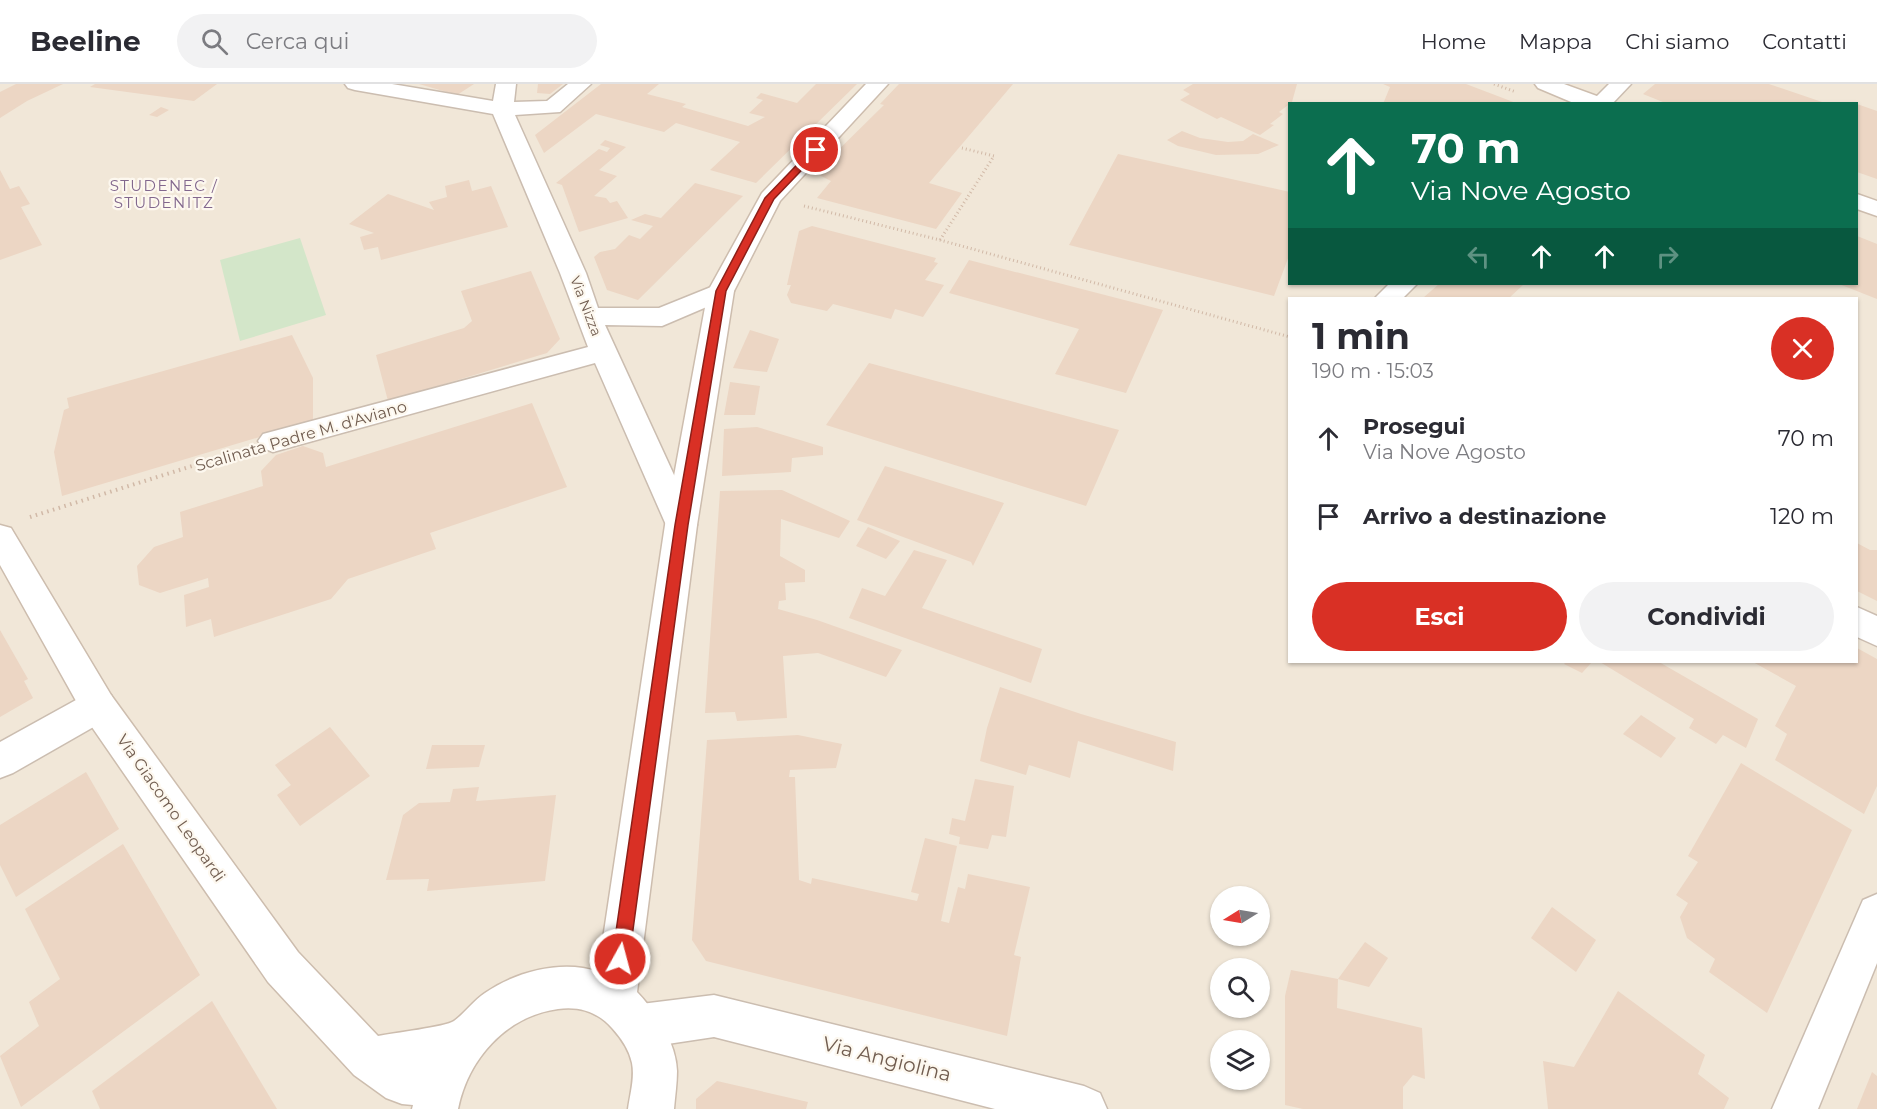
<!DOCTYPE html>
<html lang="it">
<head>
<meta charset="utf-8">
<style>
  body { margin:0; font-family:Montserrat,sans-serif; background:#f2f2f3; color:#2b2b33; height:100vh; display:flex; flex-direction:column; font-size:22px; white-space:nowrap }
  * { box-sizing:border-box; margin:0 }
  p { font-size:20px; color:#7c7c81 }
  .icon { flex:none; width:33px; height:33px; fill:none; stroke:currentColor; stroke-width:2; stroke-linecap:round; stroke-linejoin:round }
  .map { position:relative; flex:1; overflow:hidden }
  .details { position:absolute; left:1288px; top:213px; width:570px; height:366px; display:flex; flex-direction:column; background:#fff; border-radius:0px; box-shadow:0 2px 4px #0004 }
  .details>* { flex:none }
  .hud { position:absolute; left:1288px; top:18px; width:570px; height:183px; border-radius:0px; box-shadow:0 2px 4px #0004; background:#0b6e4f; color:#fff; overflow:hidden }
  .needle { width:39px; rotate:259deg }
  .controls { position:absolute; left:1210px; top:802px; display:grid; gap:12px }
  .controls a { display:grid; place-items:center; width:60px; height:60px; border-radius:50%; background:#fff; box-shadow:0 2px 4px #0004; font-size:30px }
  .pin { position:absolute; display:grid; place-items:center; width:51px; height:51px; color:#fff; margin:-26px; border:3px solid #fff; border-radius:50%; box-shadow:0 2px 6px #0007 }
  .me { position:absolute; width:66px; margin:-33px; rotate:7deg; stroke-linejoin:round; filter:drop-shadow(0 0 4px #0008) }
  .turn { display:flex; align-items:center; gap:21px; height:126px; padding:0 24px; font-size:27px }
  .turn .icon { width:78px; height:78px; stroke-width:2.5 }
  .turn b { display:block; font-size:42px; line-height:51px }
  .lanes { display:flex; align-items:center; height:57px; padding:0 24px; background:#0003; justify-content:center; gap:30px; direction:ltr }
  .lanes .off { opacity:.35 }
  .round { display:grid; place-items:center; flex:none; width:63px; height:63px; border-radius:32px; background:#f2f2f3 }
  .overview { display:flex; align-items:center; justify-content:space-between; height:102px; padding:0 24px }
  h1 { font-size:36px; font-weight:700; line-height:45px }
  .primary-button { display:flex; gap:12px; margin-top:auto; padding:12px 24px }
  .primary-button a { flex:1; height:69px; border-radius:36px; background:#d93025; color:#fff; font-size:24px; font-weight:700; line-height:69px; text-align:center }
  .primary-button a+a { background:#f2f2f3; color:#2b2b33 }
  ul { padding:0; list-style:none }
  li { display:flex; align-items:center; gap:18px; height:78px; padding:0 24px }
  li div { flex:1 }
  li b { display:block; font-size:22px }
  li em { font-style:normal }
  header { display:flex; align-items:center; gap:36px; box-sizing:border-box; height:84px; padding:0 30px; background:#fff; border-bottom:2px solid #e1e1e2 }
  header strong { font-size:28px }
  nav { display:flex; gap:33px; margin-inline-start:auto; font-size:21px }
  .search { width:420px; height:54px; background:#f2f2f3; display:flex; align-items:center; gap:15px; box-sizing:border-box; padding:0 21px; border-radius:33px; color:#7c7c81; font-size:22px }
  .map>svg:first-child { display:block }
  .residential { fill:#f1e7d8; fill-rule:evenodd }
  .green { fill:#d3e6c9 }
  .building { fill:#ecd6c4 }
  .lines { fill:none; stroke-linecap:round; stroke-linejoin:round }
  .street-casing { stroke:#cbbdb0; stroke-width:3 }
  .secondary-casing { stroke:#cdbdae; stroke-width:3 }
  .path-far1 { stroke:#d1b9a7; stroke-width:3; stroke-dasharray:1 3; stroke-linecap:butt }
  .path { stroke:#d1b9a7; stroke-width:4; stroke-dasharray:1.5 4.5; stroke-linecap:butt }
  .street { fill:#fff; fill-rule:evenodd }
  .secondary { fill:#fff; fill-rule:evenodd }
  .route { fill:#d93025; stroke:#8d1f18; stroke-width:1.5 }
  .labels { text-anchor:middle; dominant-baseline:central; stroke-width:4.5; stroke-linejoin:round; paint-order:stroke }
  .far-street-label { font-size:14px; fill:#715d50; stroke:#fdf8ef }
  .far-neighbourhood-label { font-size:15px; letter-spacing:1.5px; fill:#82678d; stroke:#fdf8ef }
  .street-label { font-size:16px; fill:#715d50; stroke:#fdf8ef }
  .near-street-label { font-size:20px; fill:#715d50; stroke:#fdf8ef }
</style>
</head>
<body>
<header>
<strong>Beeline</strong>
<div class="search"><svg class="icon" aria-label="search" viewBox="0 0 24 24"><circle cx="10" cy="10" r="6"/><path d="M15 15l6 6"/></svg>Cerca qui</div>
<nav><a>Home</a><a>Mappa</a><a>Chi siamo</a><a>Contatti</a></nav>
</header>
<div class="map">
<svg width="1877" height="1025" viewBox="0 0 1877 1025">
  <rect width="100%" height="100%" fill="#faf4e9"/>
  <path class="residential" d="M0 0H1877V1025H0ZM1290 20H1857V200H1290ZM1290 214H1857V578H1290ZM1221 813H1260V852H1221ZM1221 885H1260V924H1221ZM1221 957H1260V996H1221Z"/>
  <path class="green" d="M300 154 326 231 240 257 220 176Z"/>
  <g class="building">
    <path d="M16 0H63L27 17 0 34V8Z"/>
    <path d="M95 0H217L194 17 90 3Z"/>
    <path d="M419 0H474L457 11Z"/>
    <path d="M538 0H563L550 10 537 9Z"/>
    <path d="M601 0H659L647 10 686 20 682 23 748 42 765 33 749 29 763 16 756 14 761 9 797 19 816 0H857L756 99 710 86 740 58 676 39 664 48 596 30 544 69 535 51Z"/>
    <path d="M899 0H1013L929 99 962 109 936 145 817 114 831 97 815 89 884 21 880 20Z"/>
    <path d="M1193 0H1297L1292 18 1279 28 1283 30 1270 40 1274 41 1260 51 1221 33 1217 35 1180 16 1190 10 1183 6Z"/>
    <path d="M1383 0H1466L1516 19 1383 20 1390 3Z"/>
    <path d="M1655 0H1769L1825 19 1668 20 1643 10Z"/>
    <path d="M1857 20 1877 27V95L1857 88Z"/>
    <path d="M161 23 169 26 157 33 149 31Z"/>
    <path d="M1182 47 1200 54 1228 58 1243 57 1253 50 1279 61 1258 70 1216 71 1178 62 1167 56Z"/>
    <path d="M605 56 626 63 599 86 617 92 594 112 606 114 610 119 617 117 628 134 579 148 562 101 556 99 599 65 607 68 610 64 600 61Z"/>
    <path d="M1118 70 1290 108V169L1274 212 1069 161Z"/>
    <path d="M0 86 10 105 19 102 30 120 21 123 42 161 0 176Z"/>
    <path d="M469 96 472 107 491 102 508 143 381 176 378 163 364 166 360 153 374 149 349 140 388 110 434 126 429 118 447 113 445 102Z"/>
    <path d="M695 99 743 112 638 216 607 206 594 173 600 168 615 165 629 151 640 155 653 142 631 136 645 130 661 134Z"/>
    <path d="M812 142 936 174 934 178 938 179 925 196 944 201 923 233 895 225 891 235 833 220 827 227 791 219 787 211 791 201H787L799 147Z"/>
    <path d="M1857 152 1877 160V215L1839 200H1857Z"/>
    <path d="M969 176 1163 226 1126 309 1055 290 1079 245 949 209Z"/>
    <path d="M531 187 560 255 547 269 388 317 376 271 464 244 472 237 461 207Z"/>
    <path d="M1439 200H1524L1509 214H1423Z"/>
    <path d="M750 246 779 255 767 288 733 284Z"/>
    <path d="M292 251 313 294V337L62 412 54 368 64 326 69 324 67 314Z"/>
    <path d="M869 279 1119 346 1086 422 826 341Z"/>
    <path d="M730 298 760 302 755 331H724Z"/>
    <path d="M532 319 567 403 430 449 436 465 348 495 331 515 214 553 211 535 186 543 184 511 209 503 208 494 160 509 139 501 137 482 154 463 183 453 180 428 263 402 261 387 276 371 303 362 323 369 326 383Z"/>
    <path d="M757 343 823 363V371L792 374 791 388 722 392 724 345Z"/>
    <path d="M885 382 1004 419 973 482 971 478 857 436Z"/>
    <path d="M782 406 850 437 839 454 781 435 780 472 805 486V498L785 499 786 516 779 517 778 525 817 536 902 566 886 593 818 569 783 572 787 634 737 637 735 628 705 629 720 407Z"/>
    <path d="M868 443 900 457 886 475 856 462Z"/>
    <path d="M1857 459 1870 466H1877V517L1857 507Z"/>
    <path d="M914 466 947 476 922 524 1042 565 1031 599 849 534 862 504 885 512Z"/>
    <path d="M0 546 28 595 24 597 33 614 0 633Z"/>
    <path d="M1857 564 1877 575V702L1864 730 1775 676 1787 650 1775 642 1796 602 1753 578H1857Z"/>
    <path d="M1566 578H1592L1582 589 1564 580Z"/>
    <path d="M1600 578H1659L1758 635 1746 664 1723 651 1716 660 1689 644 1694 635Z"/>
    <path d="M1000 603 1081 630 1176 658 1173 687 1078 657 1070 694 1029 681 1026 691 980 677 987 644Z"/>
    <path d="M1641 631 1676 654 1661 674 1623 650Z"/>
    <path d="M330 643 370 692 300 742 277 711 291 701 275 681Z"/>
    <path d="M798 651 842 660 836 684 790 686 789 693H795L799 796 811 800 812 794 917 817 919 810 911 808 925 754 957 762 941 837 949 839 958 803 965 805 968 790 1030 803 1014 871 1021 873 1007 952 706 877 692 856 707 656Z"/>
    <path d="M432 661H485L479 683 426 685Z"/>
    <path d="M1741 679 1852 746 1767 929 1709 888 1715 875 1687 854 1680 833 1688 819 1676 811 1698 778 1688 772Z"/>
    <path d="M86 688 119 745 16 813 0 781V741Z"/>
    <path d="M975 695 1014 702 1006 753 992 751 988 765 959 760 960 753 949 750 952 734 965 737Z"/>
    <path d="M479 703 476 717 556 711 545 797 427 807 429 795 386 796 403 731 419 719 450 718 453 705Z"/>
    <path d="M123 760 200 891 21 1023 0 972 39 942 29 918 60 895 25 825Z"/>
    <path d="M1552 823 1596 856 1576 888 1531 854Z"/>
    <path d="M1365 858 1388 874 1369 903 1338 895Z"/>
    <path d="M1291 886 1338 895 1337 924 1422 944 1425 995 1413 991 1403 1003V1025H1303L1285 1021V912Z"/>
    <path d="M1618 907 1705 971 1698 990 1729 1014 1724 1025H1548L1543 977 1574 983Z"/>
    <path d="M212 917 277 1025H100L92 1007Z"/>
    <path d="M1872 988 1877 992V1025H1857Z"/>
    <path d="M717 997 808 1018 806 1025H696V1015Z"/>
  </g>
  <g class="lines">
    <g class="street-casing">
      <g id="street">
        <path d="M345 0H392L493 17 496 0H516L514 18 547 17 568 0H591L560 28 515 31 586 189 598 224H659L721 199 730 201 734 207 730 213 662 242 605 241 697 441 692 450 681 453 670 450 595 279 273 368 263 364 258 357 263 350 588 263 560 189 493 30 355 6 348 4Z"/>
        <path d="M1609 0H1631L1612 20H1589Z"/>
        <path d="M1389 200H1417L1403 214H1375Z"/>
        <path d="M1857 523 1877 532V562L1857 553Z"/>
        <path d="M98 606 111 611 116 622 111 633 13 689 0 694V658L85 611Z"/>
        <path d="M1877 810V879L1818 1025H1772L1863 816Z"/>
        <path d="M714 911 1084 1002 1100 1009 1107 1025H995L714 953 641 964 626 957 619 942 626 927 641 920Z"/>
      </g>
    </g>
    <g class="secondary-casing">
      <g id="secondary">
        <path d="M866 0H888L780 117 734 207 697 441 637 908C656 928 676 958 677 987 677 1000 675 1012 674 1025H628C630 1010 635 994 632 979 629 965 621 954 612 944 598 928 579 922 558 925 506 932 468 975 458 1025H412L413 1021 402 1020 386 1014 354 991 268 898 85 633 0 481V441L11 444 111 611 298 868 378 952C392 949 446 943 454 937 465 929 473 917 485 909 515 888 563 875 598 888L665 441 708 207 762 109Z"/>
        <path d="M1535 0H1564L1605 15 1607 20H1576L1538 4Z"/>
        <path d="M1857 110 1877 117V132L1857 125Z"/>
      </g>
    </g>
    <g class="path-far1">
      <path d="M1494 0 1516 8"/>
      <path d="M804 122 940 156 1290 253"/>
      <path d="M940 156 994 72 962 64"/>
    </g>
    <path class="path" d="M30 433 240 367"/>
    <use href="#street" class="street"/>
    <use href="#secondary" class="secondary"/>
  </g>
  <path class="route" d="M813 64 821 66 774 115 726 207 688 441 629 875 626 881 620 884 614 881 612 875 675 441 716 207 765 114Z"/>
  <g class="labels">
    <g class="far-street-label">
      <text transform="translate(586 222) rotate(69)">Via Nizza</text>
    </g>
    <g class="far-neighbourhood-label">
      <text x="164" y="101">STUDENEC /<tspan x="164" dy="17">STUDENITZ</tspan></text>
    </g>
    <g class="street-label">
      <text transform="translate(301 352) rotate(-16)">Scalinata Padre M. d'Aviano</text>
      <text transform="translate(171 724) rotate(55)">Via Giacomo Leopardi</text>
    </g>
    <g class="near-street-label">
      <text transform="translate(887 975) rotate(14)">Via Angiolina</text>
    </g>
  </g>
</svg>
<div class="controls">
<a><svg class="needle" viewBox="-14 -14 28 28"><path d="M0-13l5 13h-10z" fill="#e53935"/><path d="M0 13l5-13h-10z" fill="#7c7c81"/></svg></a>
<a><svg class="icon" aria-label="search" viewBox="0 0 24 24"><circle cx="10" cy="10" r="6"/><path d="M15 15l6 6"/></svg></a>
<a><svg class="icon" aria-label="layers" viewBox="0 0 24 24"><path d="M12 4l9 5-9 5-9-5zM3 14l9 5 9-5"/></svg></a>
</div>
<div class="pin" style="left:816px;top:66px;background:#d93025"><svg class="icon" aria-label="arrive" viewBox="0 0 24 24"><path d="M6 21V4h12l-3 4 3 4H6"/></svg></div>
<svg class="me" style="left:620px;top:875px" viewBox="-20 -20 40 40"><circle r="17" fill="#d93025" stroke="#fff" stroke-width="3"/><path d="M0-11L8 9 0 5-8 9z" fill="#fff"/></svg>
<div class="hud">
<div class="turn"><svg class="icon" aria-label="ahead" viewBox="0 0 24 24"><path d="M12 20V5M6 11l6-6 6 6"/></svg><div><b>70 m</b>Via Nove Agosto</div></div>
<div class="lanes"><svg class="icon off" aria-label="left" viewBox="0 0 24 24"><path d="M17 20v-9H6M10 6l-5 5 5 5"/></svg><svg class="icon" aria-label="ahead" viewBox="0 0 24 24"><path d="M12 20V5M6 11l6-6 6 6"/></svg><svg class="icon" aria-label="ahead" viewBox="0 0 24 24"><path d="M12 20V5M6 11l6-6 6 6"/></svg><svg class="icon off" aria-label="right" viewBox="0 0 24 24"><path d="M7 20v-9h11M14 6l5 5-5 5"/></svg></div>
</div>
<section class="details">
<div class="overview"><div><h1>1 min</h1><p>190 m · 15:03</p></div><a class="round" style="background:#d93025;color:#fff"><svg class="icon" aria-label="close" viewBox="0 0 24 24"><path d="M6 6l12 12M18 6L6 18"/></svg></a></div>
<ul>
<li><svg class="icon" aria-label="ahead" viewBox="0 0 24 24"><path d="M12 20V5M6 11l6-6 6 6"/></svg><div><b>Prosegui</b><p>Via Nove Agosto</p></div><em>70 m</em></li>
<li><svg class="icon" aria-label="arrive" viewBox="0 0 24 24"><path d="M6 21V4h12l-3 4 3 4H6"/></svg><div><b>Arrivo a destinazione</b></div><em>120 m</em></li>
</ul>
<div class="primary-button"><a>Esci</a><a>Condividi</a></div>
</section>
</div>
</body>
</html>
